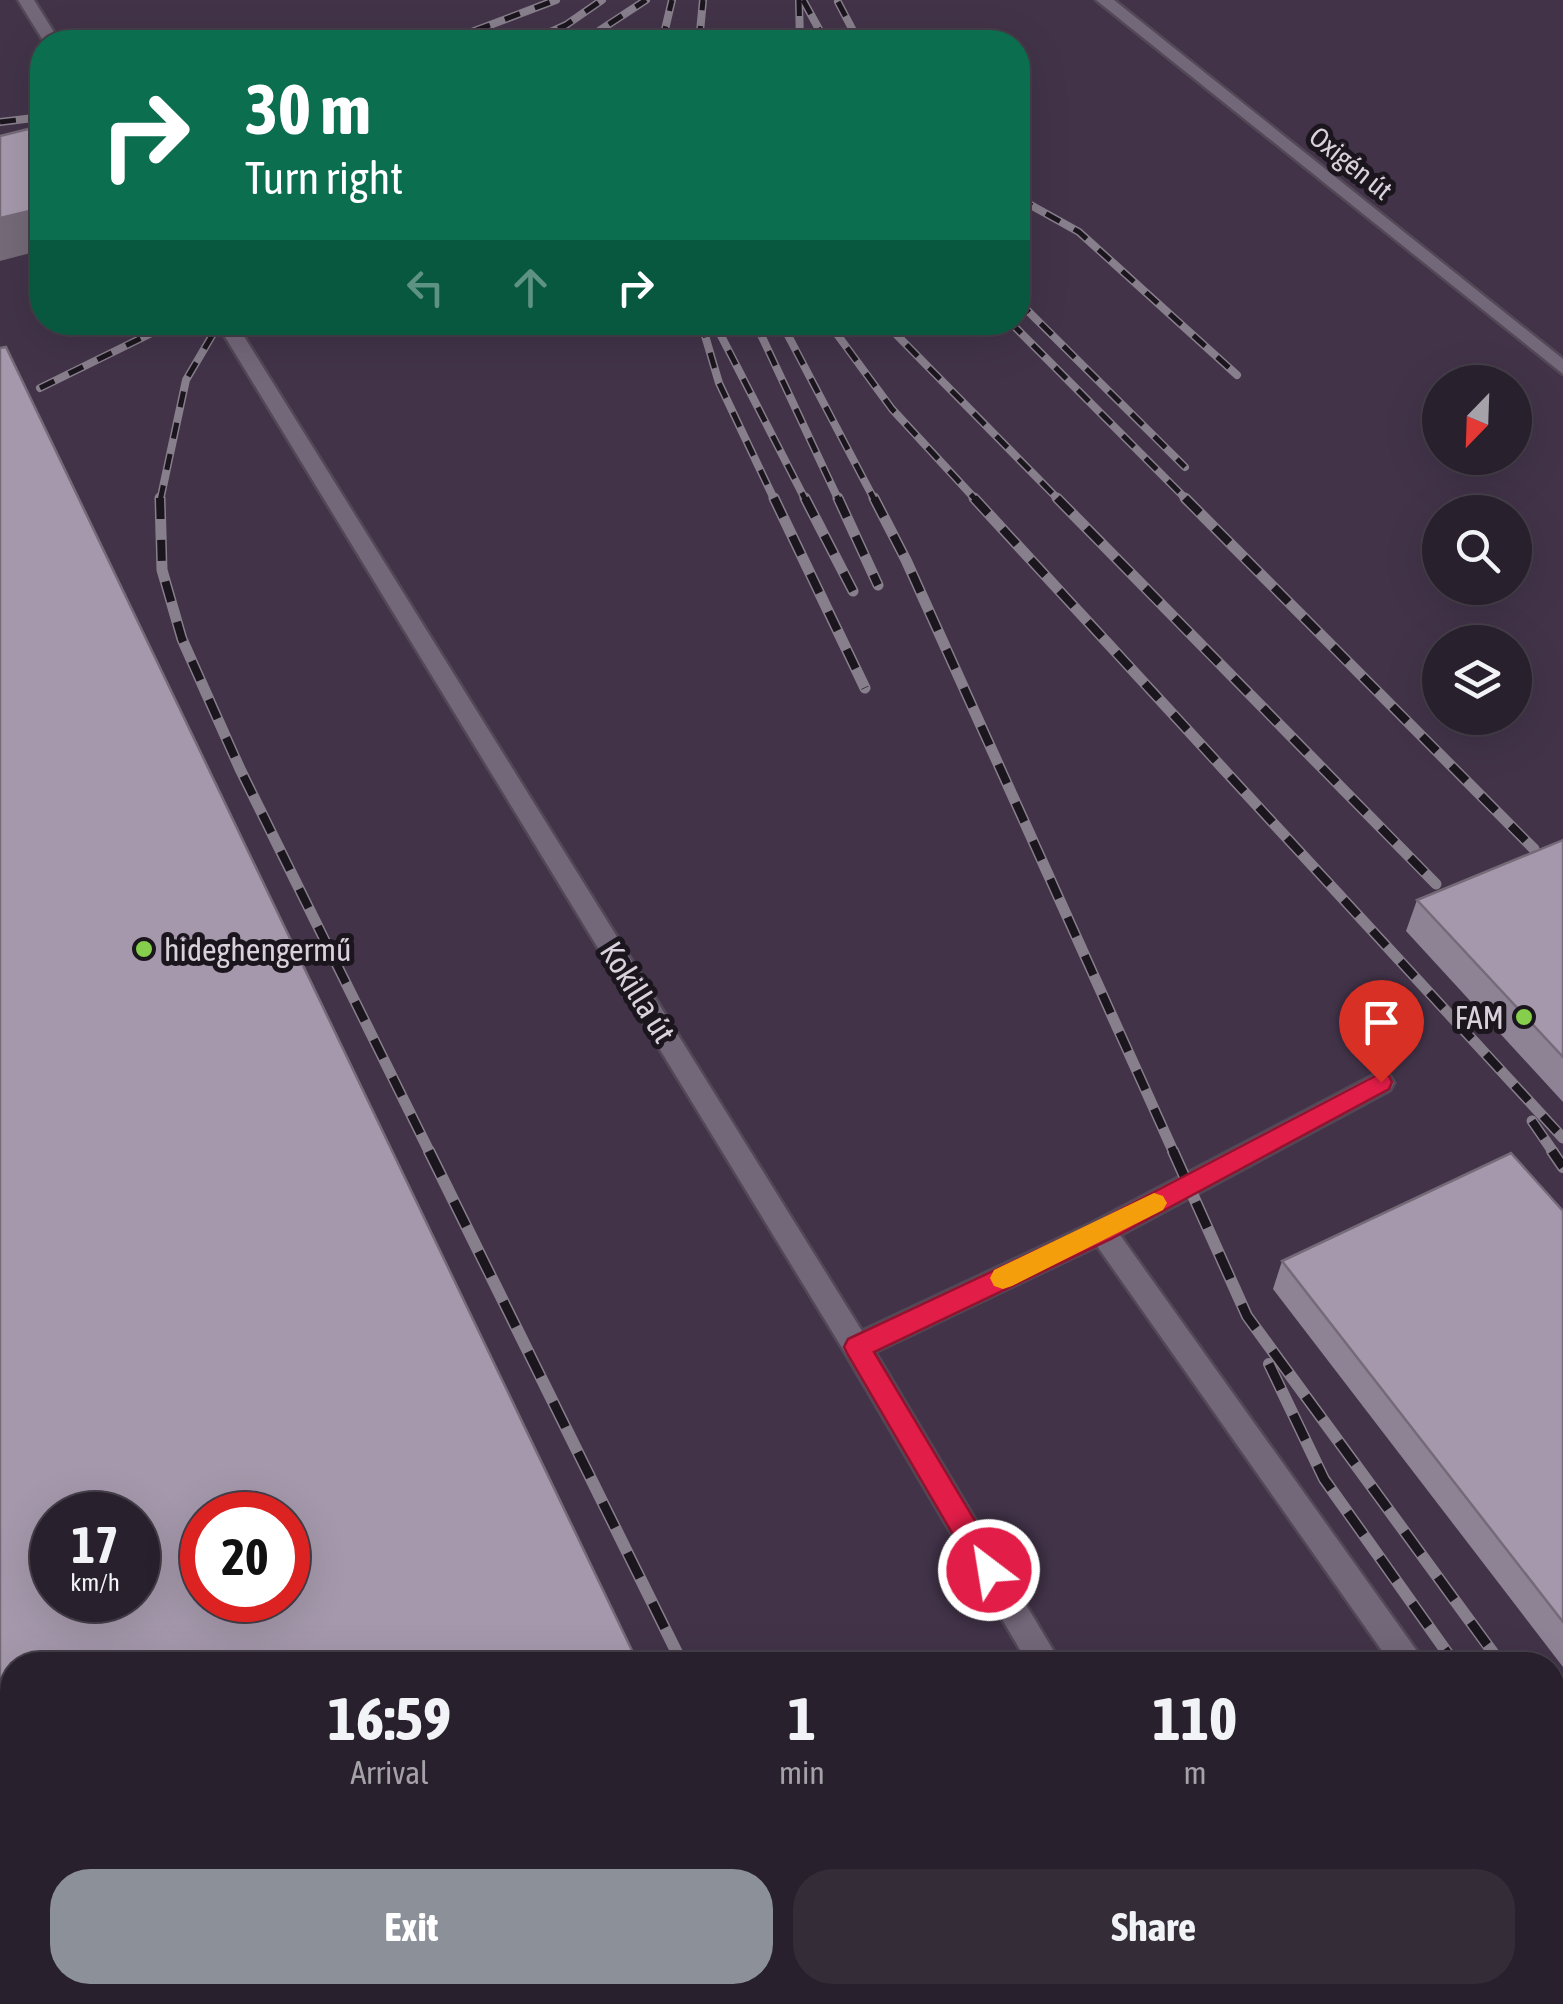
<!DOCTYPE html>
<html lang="en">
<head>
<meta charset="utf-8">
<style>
  body { margin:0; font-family:"Asap Condensed",sans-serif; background:#342d38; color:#f1f3f6; height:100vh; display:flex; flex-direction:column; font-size:38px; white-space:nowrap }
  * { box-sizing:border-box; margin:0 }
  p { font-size:32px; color:#a5a3a9 }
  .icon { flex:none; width:55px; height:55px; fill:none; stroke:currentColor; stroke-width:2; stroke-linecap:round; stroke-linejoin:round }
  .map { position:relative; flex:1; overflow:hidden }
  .side { position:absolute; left:0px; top:1652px; width:1565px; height:352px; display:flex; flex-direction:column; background:#28202c; border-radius:40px 40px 0 0; box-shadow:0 10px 40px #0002,0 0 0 2px #443e48 }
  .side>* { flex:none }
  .top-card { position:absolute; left:30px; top:30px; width:1000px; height:305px; border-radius:40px; box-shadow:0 10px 40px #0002,0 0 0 2px #443e48; background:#0b6e4f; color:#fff; overflow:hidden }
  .needle { width:65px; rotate:203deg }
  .tools { position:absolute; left:1422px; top:365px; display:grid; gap:20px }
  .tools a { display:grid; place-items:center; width:110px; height:110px; border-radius:50%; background:#28202c; box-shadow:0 10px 40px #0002,0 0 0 2px #443e48; font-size:50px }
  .speed { position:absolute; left:30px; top:1492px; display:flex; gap:20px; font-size:50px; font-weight:700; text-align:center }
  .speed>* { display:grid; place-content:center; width:130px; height:130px; border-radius:50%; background:#28202c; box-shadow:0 10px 40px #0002,0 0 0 2px #443e48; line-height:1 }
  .speed small { font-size:25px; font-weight:400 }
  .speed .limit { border:15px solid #d22; background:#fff; color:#111 }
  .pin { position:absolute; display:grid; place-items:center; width:85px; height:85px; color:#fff; margin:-102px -42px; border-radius:50% 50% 50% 0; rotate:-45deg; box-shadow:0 0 10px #0007 }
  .pin .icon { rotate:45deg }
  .me { position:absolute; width:110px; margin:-55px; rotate:329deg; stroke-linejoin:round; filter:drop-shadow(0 0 8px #0008) }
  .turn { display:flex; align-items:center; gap:35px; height:210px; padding:0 50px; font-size:45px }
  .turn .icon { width:130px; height:130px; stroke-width:2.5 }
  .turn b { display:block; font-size:70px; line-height:85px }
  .lanes { display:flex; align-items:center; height:95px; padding:0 50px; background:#0003; justify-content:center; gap:50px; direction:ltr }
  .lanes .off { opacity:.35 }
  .eta { display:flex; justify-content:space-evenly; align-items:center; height:170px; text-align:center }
  .eta b { font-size:60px; font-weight:700; line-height:70px }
  .primary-button { display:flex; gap:20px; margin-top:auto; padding:20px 50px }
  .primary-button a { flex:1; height:115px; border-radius:40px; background:#8c9099; color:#fff; font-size:40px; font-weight:700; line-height:115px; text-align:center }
  .primary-button a+a { background:#342d38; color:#f1f3f6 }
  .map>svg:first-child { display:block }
  .built { fill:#423349; fill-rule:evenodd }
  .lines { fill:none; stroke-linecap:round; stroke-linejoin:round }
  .lane-casing { stroke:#524856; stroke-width:5 }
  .lane { fill:#73677a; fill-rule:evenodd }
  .rail-far2-casing { stroke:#887f8c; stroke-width:8 }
  .rail-far1-casing { stroke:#887f8c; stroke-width:11 }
  .rail-casing { stroke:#887f8c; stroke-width:12 }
  .rail-far2 { stroke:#1b161d; stroke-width:5; stroke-dasharray:16; stroke-linecap:butt }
  .rail-far1 { stroke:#1b161d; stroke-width:8; stroke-dasharray:21; stroke-linecap:butt }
  .rail { stroke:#1b161d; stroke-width:9; stroke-dasharray:28; stroke-linecap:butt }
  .wall { fill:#8e8394 }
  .shaded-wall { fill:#746a78 }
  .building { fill:#a598ac; stroke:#746a78; stroke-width:2.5; fill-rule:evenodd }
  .route { fill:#e11d48; stroke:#92132f; stroke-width:2.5 }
  .slow { fill:#f59e0b }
  .poi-dot { fill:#85cf4c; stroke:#1b161d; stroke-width:4 }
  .labels { text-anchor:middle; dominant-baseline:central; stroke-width:10; stroke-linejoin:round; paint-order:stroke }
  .far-street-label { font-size:28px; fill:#d9d2dd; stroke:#1b161d }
  .poi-label { font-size:32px; fill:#d9d2dd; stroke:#1b161d; text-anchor:start }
  .street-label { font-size:32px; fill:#d9d2dd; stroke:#1b161d }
</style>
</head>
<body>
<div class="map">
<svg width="1563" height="2004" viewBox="0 0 1563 2004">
  <rect width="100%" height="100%" fill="#362b3b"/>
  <path class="built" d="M0 0H1563V2004H0ZM42 42H1018V322H42ZM1440 382H1515V458H1440ZM1440 512H1515V588H1440ZM1440 642H1515V718H1440ZM52 1515H138V1600H52ZM202 1515H288V1600H202ZM12 1665H1552V1992H12Z"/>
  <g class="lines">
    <g class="lane-casing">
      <g id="lane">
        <path d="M18 0H34L60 42H44Z"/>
        <path d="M1096 0H1114L1563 359V374Z"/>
        <path d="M216 322H235L862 1331 1092 1223 1372 1076 1381 1073 1390 1076 1394 1083 1390 1090 1120 1235 1427 1665H1392L1097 1246 875 1352 1062 1665H1029L847 1356Z"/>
        <path d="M1552 1848 1563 1852V1896L1552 1891Z"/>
        <path d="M1223 1992H1259L1264 2004H1228Z"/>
      </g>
    </g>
    <use href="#lane" class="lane"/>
    <g class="rail-far2-casing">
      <g id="rail-far2">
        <path d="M799 0 800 42"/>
        <path d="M803 0 826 42"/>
        <path d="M838 2 859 42"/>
        <path d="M445 42 556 0"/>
        <path d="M529 42 566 25 602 0"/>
        <path d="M582 42 646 0"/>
        <path d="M662 42 672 0"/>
        <path d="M699 42 703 0"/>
        <path d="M0 122 42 117"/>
        <path d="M1018 198 1079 232 1237 375"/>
        <path d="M1018 301 1185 467"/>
        <path d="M701 322 719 383 775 501"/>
        <path d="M714 322 806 501"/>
        <path d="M755 322 839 501"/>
        <path d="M781 322 875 501"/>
        <path d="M828 322 892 409 977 501"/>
        <path d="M884 322 1060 501"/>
        <path d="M1010 322 1188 501"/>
        <path d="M40 388 174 322"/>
        <path d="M160 501 186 380 220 322"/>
      </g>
    </g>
    <g class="rail-far1-casing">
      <g id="rail-far1">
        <path d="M160 498 162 570 182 639 240 769 430 1153"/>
        <path d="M774 498 865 688"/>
        <path d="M805 498 853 591"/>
        <path d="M838 498 878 585"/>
        <path d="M874 498 906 560 1174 1153"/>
        <path d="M974 498 1563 1138"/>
        <path d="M1057 498 1436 884"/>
        <path d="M1185 498 1534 849"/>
        <path d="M1532 1121 1554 1153"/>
      </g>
    </g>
    <g class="rail-casing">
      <g id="rail">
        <path d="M429 1151 683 1665"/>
        <path d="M1173 1151 1247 1316 1502 1665"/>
        <path d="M1552 1151 1563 1167"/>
        <path d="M1269 1364 1324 1479 1456 1665"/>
        <path d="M1552 1734 1563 1748"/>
        <path d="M1552 1802 1563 1816"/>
        <path d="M844 1992 850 2004"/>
      </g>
    </g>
    <use href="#rail-far2" class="rail-far2"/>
    <use href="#rail-far1" class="rail-far1"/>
    <use href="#rail" class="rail"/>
  </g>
  <g class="wall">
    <path d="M1563 840V1102L1406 931 1417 900Z"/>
    <path d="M1563 1211V1667L1273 1289 1282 1261Z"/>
  </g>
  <path class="shaded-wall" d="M42 208V250L0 261V218Z"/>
  <g class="building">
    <path d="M36 127 42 138V208L0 218V136Z"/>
    <path d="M6 347 639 1665H12V1992H796L802 2004H0V348ZM52 1515H138V1600H52ZM202 1515H288V1600H202Z"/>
    <path d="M1563 840V1057L1417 900Z"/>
    <path d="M1511 1153 1563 1211V1622L1282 1261Z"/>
  </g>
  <path class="route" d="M1381 1073 1389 1076 1392 1082 1389 1089 1111 1239 874 1352 999 1561 1003 1570 999 1579 989 1583 979 1579 848 1355 844 1347 848 1339 1093 1224Z"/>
  <path class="slow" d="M1154 1193 1163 1196 1167 1203 1163 1210 1012 1286 1003 1289 994 1286 990 1278 994 1270Z"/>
  <g class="poi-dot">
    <circle cx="144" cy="949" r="10"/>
    <circle cx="1524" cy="1017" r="10"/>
  </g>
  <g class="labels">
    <g class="far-street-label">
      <text transform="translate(1351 163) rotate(39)">Oxigén út</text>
    </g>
    <g class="poi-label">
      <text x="164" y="949">hideghengermű</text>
      <text x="1504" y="1017" text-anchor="end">FAM</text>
    </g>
    <g class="street-label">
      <text transform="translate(638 992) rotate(58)">Kokilla út</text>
    </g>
  </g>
</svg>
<div class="tools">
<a><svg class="needle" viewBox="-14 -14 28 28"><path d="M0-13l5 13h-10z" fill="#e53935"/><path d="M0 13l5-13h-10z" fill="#a5a3a9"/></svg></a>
<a><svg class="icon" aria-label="search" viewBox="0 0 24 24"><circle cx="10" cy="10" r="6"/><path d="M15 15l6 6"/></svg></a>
<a><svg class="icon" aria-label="layers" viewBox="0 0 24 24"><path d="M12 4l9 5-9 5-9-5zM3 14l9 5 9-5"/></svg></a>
</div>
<div class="speed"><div>17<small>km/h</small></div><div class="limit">20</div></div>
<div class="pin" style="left:1381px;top:1082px;background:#d93025"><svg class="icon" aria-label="arrive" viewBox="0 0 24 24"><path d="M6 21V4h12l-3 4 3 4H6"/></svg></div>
<svg class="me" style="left:989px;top:1570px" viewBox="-20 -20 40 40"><circle r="17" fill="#e11d48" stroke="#fff" stroke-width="3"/><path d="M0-11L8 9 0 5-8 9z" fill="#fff"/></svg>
<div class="top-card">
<div class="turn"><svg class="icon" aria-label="right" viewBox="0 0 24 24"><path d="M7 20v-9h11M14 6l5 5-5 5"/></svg><div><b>30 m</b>Turn right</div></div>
<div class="lanes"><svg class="icon off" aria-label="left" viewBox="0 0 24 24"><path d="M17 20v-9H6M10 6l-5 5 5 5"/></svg><svg class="icon off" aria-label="ahead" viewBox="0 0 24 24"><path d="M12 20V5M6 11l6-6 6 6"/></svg><svg class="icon" aria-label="right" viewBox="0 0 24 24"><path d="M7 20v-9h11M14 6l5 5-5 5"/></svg></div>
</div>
<section class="side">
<div class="eta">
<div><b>16:59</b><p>Arrival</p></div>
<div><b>1</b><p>min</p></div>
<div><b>110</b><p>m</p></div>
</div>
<div class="primary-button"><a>Exit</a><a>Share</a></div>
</section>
</div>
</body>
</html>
